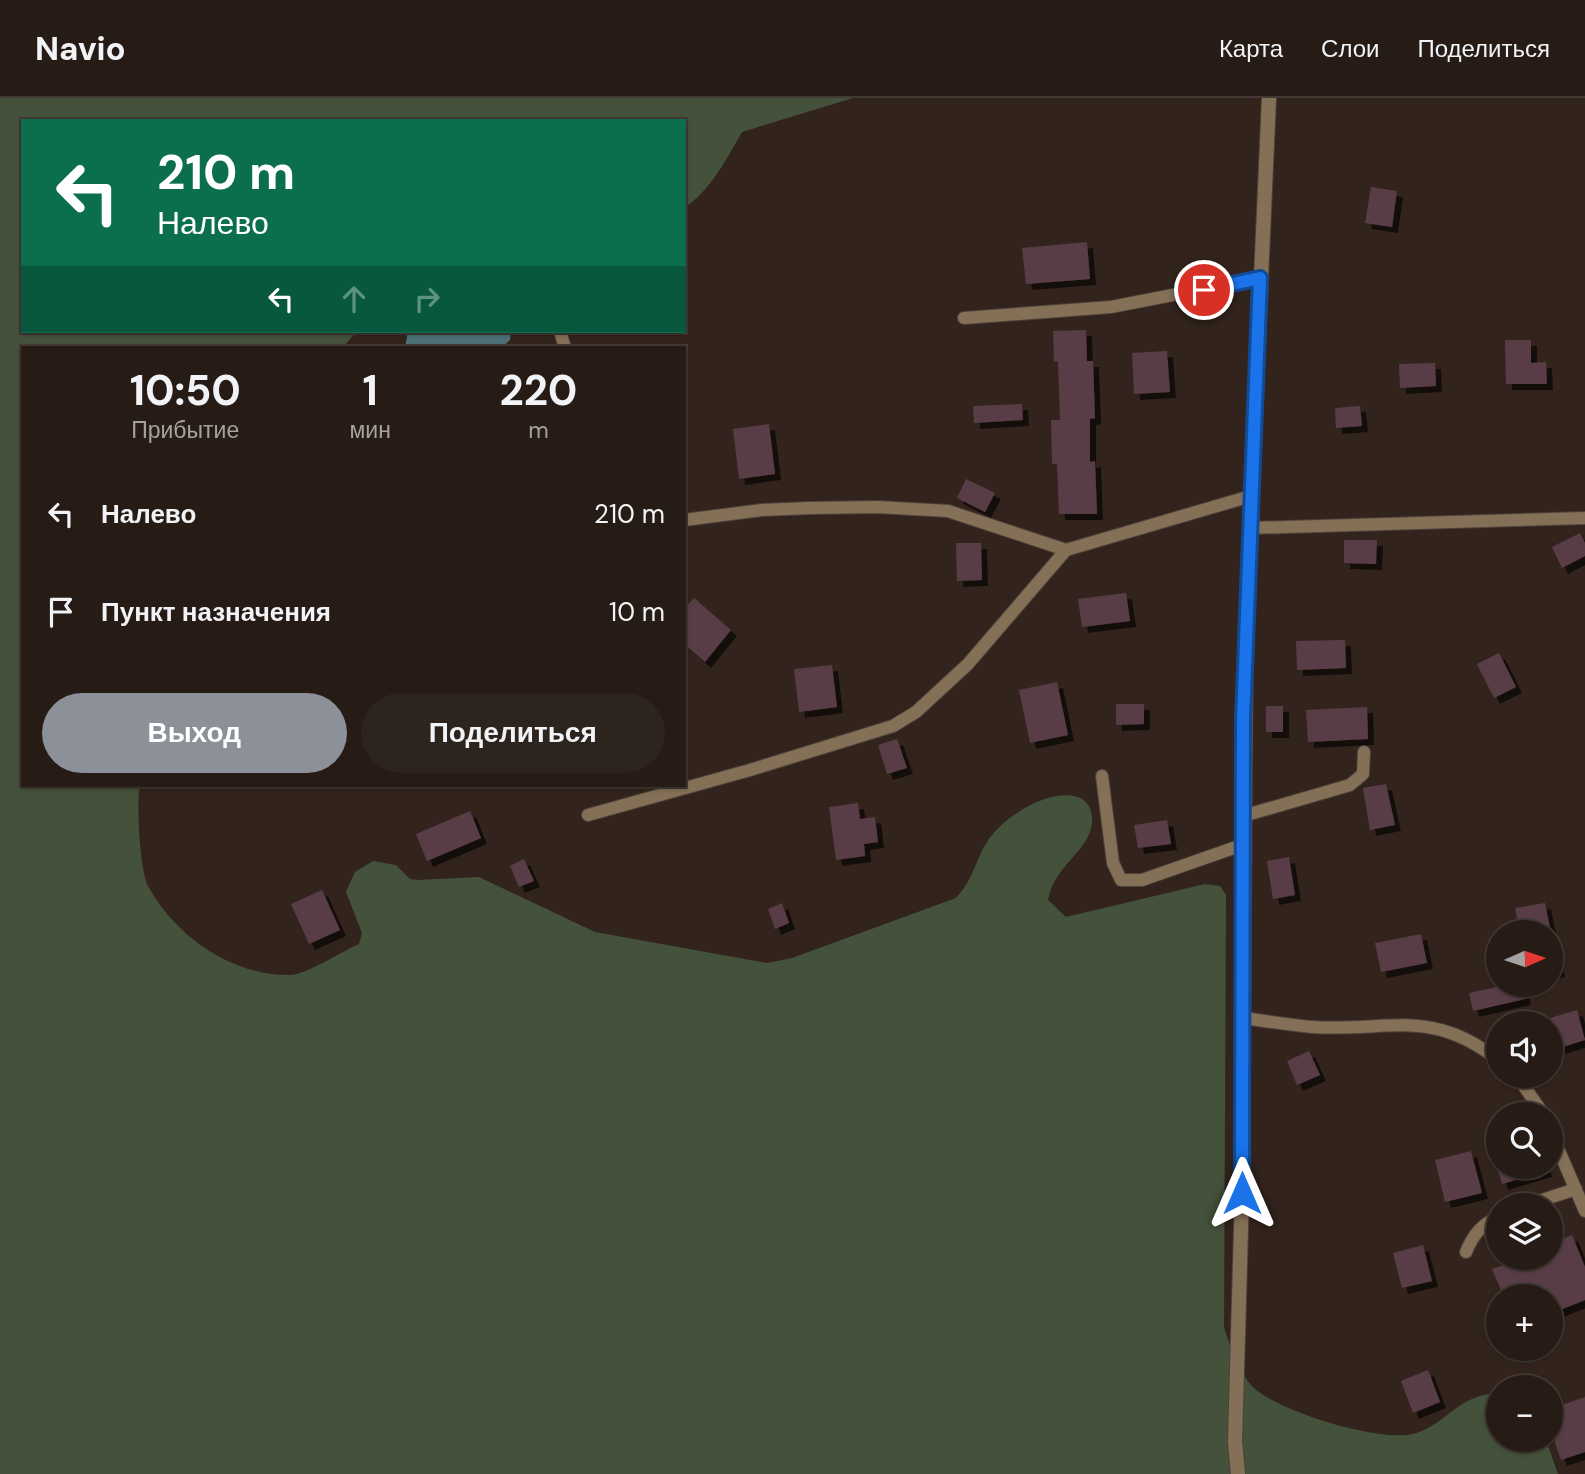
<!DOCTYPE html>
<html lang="ru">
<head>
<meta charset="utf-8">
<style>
  body { margin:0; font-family:"DM Sans",sans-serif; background:#2e241e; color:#f1f3f6; height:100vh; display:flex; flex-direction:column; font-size:26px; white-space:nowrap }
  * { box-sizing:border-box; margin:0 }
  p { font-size:23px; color:#a4a1a0 }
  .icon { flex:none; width:38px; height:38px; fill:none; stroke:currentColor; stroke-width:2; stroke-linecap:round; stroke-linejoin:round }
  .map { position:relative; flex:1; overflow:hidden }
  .sheet { position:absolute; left:21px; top:248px; width:665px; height:441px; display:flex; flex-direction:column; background:#261b15; border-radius:0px; box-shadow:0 2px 5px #0004,0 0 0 2px #423934 }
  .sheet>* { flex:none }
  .top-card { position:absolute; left:21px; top:21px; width:665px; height:214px; border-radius:0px; box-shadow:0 2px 5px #0004,0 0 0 2px #423934; background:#0b6e4f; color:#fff; overflow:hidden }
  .needle { width:46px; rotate:87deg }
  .tools { position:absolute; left:1486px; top:822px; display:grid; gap:14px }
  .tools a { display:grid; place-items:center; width:77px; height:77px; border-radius:50%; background:#261b15; box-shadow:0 2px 5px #0004,0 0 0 2px #423934; font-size:35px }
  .pin { position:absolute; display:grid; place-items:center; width:60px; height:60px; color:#fff; margin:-30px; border:4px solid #fff; border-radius:50%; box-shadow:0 2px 7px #0007 }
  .me { position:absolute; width:77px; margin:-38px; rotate:0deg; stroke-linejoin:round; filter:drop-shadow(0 0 5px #0008) }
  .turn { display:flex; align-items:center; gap:24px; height:147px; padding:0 21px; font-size:32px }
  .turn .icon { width:91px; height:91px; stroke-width:2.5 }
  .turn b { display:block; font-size:49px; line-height:60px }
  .lanes { display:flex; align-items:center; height:66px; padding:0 21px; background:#0003; justify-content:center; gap:35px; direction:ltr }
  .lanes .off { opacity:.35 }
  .eta { display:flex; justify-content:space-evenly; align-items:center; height:119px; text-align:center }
  .eta b { font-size:42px; font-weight:700; line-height:49px }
  .button { display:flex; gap:14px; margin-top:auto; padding:14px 21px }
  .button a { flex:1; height:80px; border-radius:42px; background:#8c9099; color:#fff; font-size:28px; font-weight:700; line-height:80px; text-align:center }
  .button a+a { background:#2e241e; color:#f1f3f6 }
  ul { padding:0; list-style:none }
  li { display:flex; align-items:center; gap:21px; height:98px; padding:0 21px }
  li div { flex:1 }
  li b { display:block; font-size:26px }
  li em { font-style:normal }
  header { display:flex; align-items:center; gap:42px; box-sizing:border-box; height:98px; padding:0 35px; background:#261b15; border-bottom:2px solid #423934 }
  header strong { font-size:33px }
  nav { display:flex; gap:38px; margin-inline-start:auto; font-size:24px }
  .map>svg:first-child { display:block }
  .forest { fill:#44523b }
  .water { fill:#4d6f76 }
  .building { fill:#593d47; filter:url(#shadow) }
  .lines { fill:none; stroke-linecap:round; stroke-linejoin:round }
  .service-casing { stroke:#4f423a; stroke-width:14 }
  .minor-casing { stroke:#4f423a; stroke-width:16 }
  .service { stroke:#847057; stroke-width:12 }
  .minor { stroke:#847057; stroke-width:14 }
  .route-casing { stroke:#114b97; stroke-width:18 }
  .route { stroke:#1a73e8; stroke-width:12 }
</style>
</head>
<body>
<header>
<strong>Navio</strong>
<nav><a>Карта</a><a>Слои</a><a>Поделиться</a></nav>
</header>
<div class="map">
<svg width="1585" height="1376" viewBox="0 0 1585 1376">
  <defs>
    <filter id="shadow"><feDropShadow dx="6" dy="6" stdDeviation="0" flood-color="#0009"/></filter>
  </defs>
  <rect width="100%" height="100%" fill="#32241c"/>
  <path class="forest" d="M0 0H853L742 34C726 62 711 92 684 110V23H23V233H357L342 250H23V688H140C136 705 140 773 148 788 176 839 232 878 291 877 307 876 343 853 359 846L362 835 346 794 355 774 373 763 396 767 410 781 417 782 479 779 595 834 767 865 792 860 956 800C974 780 974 765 987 744 1003 719 1048 690 1078 699 1089 703 1093 714 1092 725 1089 754 1054 767 1048 802L1066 819 1205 786 1220 788 1226 797 1224 1229C1230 1249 1239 1276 1255 1291 1282 1314 1378 1344 1413 1336 1437 1330 1451 1310 1472 1301 1480 1297 1490 1296 1498 1294V1342H1546L1558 1376H0Z"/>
  <path class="water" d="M408 233H511L510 242 501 250H405Z"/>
  <g class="building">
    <path d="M1371 89 1397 93 1392 129 1365 125Z"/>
    <path d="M1087 144 1090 181 1026 186 1022 150Z"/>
    <path d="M1086 232 1087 263H1093L1095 320 1090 321V364L1095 363 1097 416H1059L1057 366H1052L1051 322H1060L1058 263 1054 264 1053 233Z"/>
    <path d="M1505 242H1531V265L1546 264 1547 286H1506Z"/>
    <path d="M1167 253 1170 294 1134 296 1132 255Z"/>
    <path d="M1435 265 1436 288 1400 290 1399 266Z"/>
    <path d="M1022 306 1023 322 974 325 973 308Z"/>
    <path d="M1360 308 1362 328 1336 330 1335 310Z"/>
    <path d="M769 326 775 376 739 381 733 331Z"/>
    <path d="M966 381 995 395 985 414 957 400Z"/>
    <path d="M1580 435 1585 445V458L1562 470 1552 449Z"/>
    <path d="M1344 442H1377L1376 466 1344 465Z"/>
    <path d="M956 445H981L982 482 957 483Z"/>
    <path d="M1126 495 1130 523 1082 529 1078 501Z"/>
    <path d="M694 500 731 532 705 564 684 546V511Z"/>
    <path d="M1345 542 1346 570 1297 572 1296 543Z"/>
    <path d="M1499 555 1516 589 1494 600 1477 566Z"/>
    <path d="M832 567 837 609 799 614 794 571Z"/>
    <path d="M1057 584 1068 637 1030 645 1019 592Z"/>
    <path d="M1116 606H1144V626L1116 627Z"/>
    <rect x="1266" y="608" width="17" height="26"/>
    <path d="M1367 609 1368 641 1308 644 1306 612Z"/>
    <path d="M897 641 907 670 887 676 878 647Z"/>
    <path d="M1386 686 1395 727 1370 732 1363 690Z"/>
    <path d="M858 705 860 721 875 719 878 744 864 746 865 758 836 762 829 709Z"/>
    <path d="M470 713 481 740 427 763 416 736Z"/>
    <path d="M1167 722 1171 746 1138 750 1134 727Z"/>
    <path d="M1289 759 1295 797 1273 801 1267 763Z"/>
    <path d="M524 761 534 783 519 789 510 768Z"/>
    <path d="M322 792 340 832 309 846 291 806Z"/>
    <path d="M782 805 789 825 775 831 768 811Z"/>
    <path d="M1545 805 1551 835H1520L1515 810Z"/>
    <path d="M1421 836 1427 865 1381 874 1375 845Z"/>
    <path d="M1550 838 1559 873 1550 875Z"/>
    <path d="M1506 887H1522L1525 901 1473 913 1469 895Z"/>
    <path d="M1577 912 1585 942 1550 953V926L1540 923Z"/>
    <path d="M1309 953 1320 977 1297 987 1287 963Z"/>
    <path d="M1498 1052V1068H1497L1493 1053Z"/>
    <path d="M1471 1053 1482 1095 1445 1104 1435 1062Z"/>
    <path d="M1497 1069H1545L1546 1073 1502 1086Z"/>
    <path d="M1550 1133 1555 1144 1572 1137 1585 1169V1202L1550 1216V1199H1504L1492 1171 1507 1166 1505 1160H1550Z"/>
    <path d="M1423 1147 1432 1183 1402 1190 1393 1155Z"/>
    <path d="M1428 1272 1440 1304 1413 1315 1401 1283Z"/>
    <path d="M1585 1299V1354L1561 1362 1550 1330V1311Z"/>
  </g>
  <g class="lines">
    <g class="service-casing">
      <g id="service">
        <path d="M964 220 1111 209 1260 180"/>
        <path d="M560 233 565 250"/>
        <path d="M684 422 762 412 810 410 877 409 948 413 1066 452"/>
        <path d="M1250 430 1585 420"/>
        <path d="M1102 678 1113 765 1121 782H1142L1242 747"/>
        <path d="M588 717 750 672 893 628 916 614 968 566 1066 452 1251 398"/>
        <path d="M1243 718 1350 687 1363 676 1364 654"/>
        <path d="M1243 920C1266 923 1289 927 1312 929 1388 934 1431 909 1498 962"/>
        <path d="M1517 978 1544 1017"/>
        <path d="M1550 1032 1585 1113"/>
        <path d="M1524 1108 1576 1091"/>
        <path d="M1466 1154C1473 1137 1481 1127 1498 1119"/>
      </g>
    </g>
    <g class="minor-casing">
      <path id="minor" d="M1238 1376 1235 1344 1242 1095 1246 520 1269 0"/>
    </g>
    <use href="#service" class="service"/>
    <use href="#minor" class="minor"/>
  </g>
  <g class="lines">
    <g class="route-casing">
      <path id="route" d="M1204 192 1260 180 1243 622 1242 1095"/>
    </g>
    <use href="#route" class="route"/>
  </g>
</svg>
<div class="tools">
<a><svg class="needle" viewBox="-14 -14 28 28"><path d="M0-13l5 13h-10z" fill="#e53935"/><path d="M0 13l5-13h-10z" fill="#a4a1a0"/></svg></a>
<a><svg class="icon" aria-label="sound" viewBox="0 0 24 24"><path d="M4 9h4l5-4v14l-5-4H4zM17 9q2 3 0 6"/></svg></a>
<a><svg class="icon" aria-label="search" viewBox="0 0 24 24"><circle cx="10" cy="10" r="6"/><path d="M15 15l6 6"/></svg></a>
<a><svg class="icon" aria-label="layers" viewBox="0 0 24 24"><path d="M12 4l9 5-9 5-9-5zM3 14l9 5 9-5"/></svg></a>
<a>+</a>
<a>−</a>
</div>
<div class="pin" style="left:1204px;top:192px;background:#d93025"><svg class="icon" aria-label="arrive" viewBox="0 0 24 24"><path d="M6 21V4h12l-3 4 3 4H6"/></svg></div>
<svg class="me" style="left:1242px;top:1095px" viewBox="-20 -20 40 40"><path d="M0-17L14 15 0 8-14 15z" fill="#1a73e8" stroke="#fff" stroke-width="4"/></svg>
<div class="top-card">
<div class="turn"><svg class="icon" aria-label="left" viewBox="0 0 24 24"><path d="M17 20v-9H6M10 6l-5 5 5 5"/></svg><div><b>210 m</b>Налево</div></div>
<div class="lanes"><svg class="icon" aria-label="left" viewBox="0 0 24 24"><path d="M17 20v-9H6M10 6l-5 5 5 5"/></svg><svg class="icon off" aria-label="ahead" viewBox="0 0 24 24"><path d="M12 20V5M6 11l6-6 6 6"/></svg><svg class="icon off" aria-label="right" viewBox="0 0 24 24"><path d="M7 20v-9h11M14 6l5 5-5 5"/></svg></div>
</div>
<section class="sheet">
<div class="eta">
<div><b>10:50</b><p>Прибытие</p></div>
<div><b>1</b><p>мин</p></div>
<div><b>220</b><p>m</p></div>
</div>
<ul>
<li><svg class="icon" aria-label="left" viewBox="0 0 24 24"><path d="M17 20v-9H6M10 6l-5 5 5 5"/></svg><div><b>Налево</b></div><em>210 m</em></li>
<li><svg class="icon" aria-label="arrive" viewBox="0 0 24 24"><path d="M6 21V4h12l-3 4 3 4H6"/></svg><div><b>Пункт назначения</b></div><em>10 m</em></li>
</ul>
<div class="button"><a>Выход</a><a>Поделиться</a></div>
</section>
</div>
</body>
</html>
